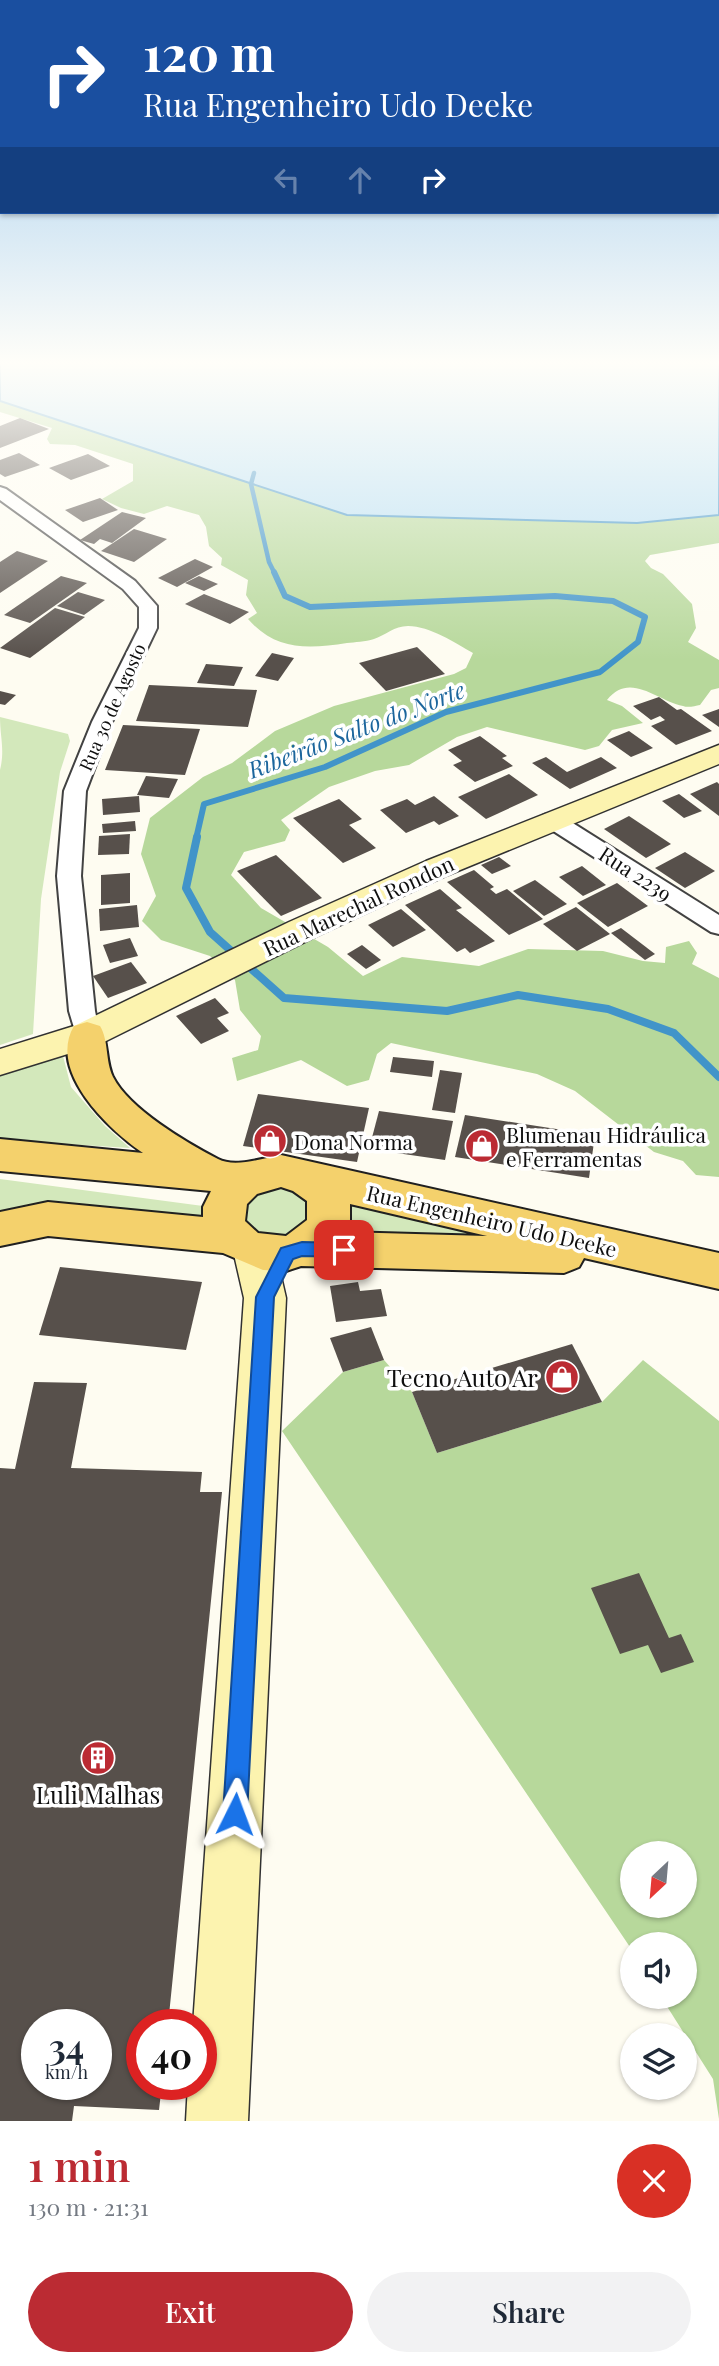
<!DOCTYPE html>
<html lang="en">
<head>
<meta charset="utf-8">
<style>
  body { margin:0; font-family:"Playfair Display",serif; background:#f2f2f3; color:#1f2937; height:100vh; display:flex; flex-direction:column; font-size:26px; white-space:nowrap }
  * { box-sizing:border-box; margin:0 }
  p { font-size:23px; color:#747a83 }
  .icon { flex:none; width:38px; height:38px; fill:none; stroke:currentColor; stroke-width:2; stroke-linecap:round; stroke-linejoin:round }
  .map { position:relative; height:2121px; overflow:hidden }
  .side { display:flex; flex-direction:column; background:#fff; flex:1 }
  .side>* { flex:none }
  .top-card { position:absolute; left:0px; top:0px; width:719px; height:214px; box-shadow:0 2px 5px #0004; background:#1a4fa0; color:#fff; overflow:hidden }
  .needle { width:46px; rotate:206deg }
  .controls { position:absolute; left:620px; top:1841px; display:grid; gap:14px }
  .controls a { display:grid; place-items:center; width:77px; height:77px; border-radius:50%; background:#fff; box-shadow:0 2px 5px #0004; font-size:35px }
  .speed { position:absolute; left:21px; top:2009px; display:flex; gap:14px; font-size:35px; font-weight:700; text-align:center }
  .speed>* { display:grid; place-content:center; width:91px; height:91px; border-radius:50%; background:#fff; box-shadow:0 2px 5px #0004; line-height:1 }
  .speed small { font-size:18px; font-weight:400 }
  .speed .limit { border:10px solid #d22; background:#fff; color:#111 }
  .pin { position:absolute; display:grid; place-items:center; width:60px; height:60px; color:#fff; margin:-30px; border-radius:14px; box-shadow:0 4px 10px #0006 }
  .me { position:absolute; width:77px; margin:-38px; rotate:3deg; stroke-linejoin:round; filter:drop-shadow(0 0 5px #0008) }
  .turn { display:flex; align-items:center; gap:24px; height:147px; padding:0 28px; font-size:32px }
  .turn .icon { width:91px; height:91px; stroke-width:2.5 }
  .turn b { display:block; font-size:49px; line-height:60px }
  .lanes { display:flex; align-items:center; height:66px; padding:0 28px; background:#0003; justify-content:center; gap:35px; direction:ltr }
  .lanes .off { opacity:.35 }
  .round { display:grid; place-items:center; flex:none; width:74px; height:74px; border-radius:37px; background:#f2f2f3 }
  .overview { display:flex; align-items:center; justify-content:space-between; height:119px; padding:0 28px }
  h1 { font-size:42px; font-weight:600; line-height:52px; color:#bb2b33 }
  .primary-button { display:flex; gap:14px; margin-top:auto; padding:14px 28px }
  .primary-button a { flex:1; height:80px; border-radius:42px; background:#bb2b33; color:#fff; font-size:28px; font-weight:600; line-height:80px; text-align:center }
  .primary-button a+a { background:#f2f2f3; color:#1f2937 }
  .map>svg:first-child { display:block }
  .green { fill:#d3e8bb }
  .forest { fill:#b7d89b; fill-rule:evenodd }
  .water { fill:#b7def4; stroke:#4194c9; stroke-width:2 }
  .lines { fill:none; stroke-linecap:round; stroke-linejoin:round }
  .stream-far2 { stroke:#4194c9; stroke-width:4.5 }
  .stream-far1 { stroke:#4194c9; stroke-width:6 }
  .stream { stroke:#4194c9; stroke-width:8 }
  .building { fill:#57504b; fill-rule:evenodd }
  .street-casing { stroke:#424242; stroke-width:4 }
  .secondary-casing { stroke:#313131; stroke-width:3 }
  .primary-casing { stroke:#202020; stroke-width:4 }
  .street { fill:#fff; fill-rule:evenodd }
  .secondary { fill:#fcf3af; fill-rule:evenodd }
  .primary { fill:#f4d16c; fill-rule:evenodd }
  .route { fill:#1a73e8; stroke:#114b97; stroke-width:2 }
  .labels { text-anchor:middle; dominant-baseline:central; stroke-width:7; stroke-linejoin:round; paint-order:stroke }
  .far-street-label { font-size:18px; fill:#0f0f0f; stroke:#fff }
  .street-label { font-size:21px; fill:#0f0f0f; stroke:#fff }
  .poi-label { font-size:21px; fill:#0f0f0f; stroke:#fff; text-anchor:start }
  .water-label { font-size:23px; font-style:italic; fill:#1c669d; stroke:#fff }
  .near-poi-label { font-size:24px; fill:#0f0f0f; stroke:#fff; text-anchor:end }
</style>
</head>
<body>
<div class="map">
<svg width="719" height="2121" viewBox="0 0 719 2121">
  <rect width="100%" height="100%" fill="#fefcf1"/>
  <g class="green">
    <path d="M0 717 68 734 70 741 60 772 41 899 33 1034 0 1045V770C5 750 0 737 0 717Z"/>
    <path d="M62 1052 71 1087 105 1126 130 1148 0 1140V1075Z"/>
    <path d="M0 1179 203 1206 204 1220 0 1219Z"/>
    <path d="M276 1187C292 1188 317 1199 307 1219 305 1224 299 1227 295 1230 264 1252 224 1212 255 1194 261 1191 269 1189 276 1187Z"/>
    <path d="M350 1200 501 1235 338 1240Z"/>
  </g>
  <g class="forest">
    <path d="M0 401 347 515 637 523 719 515V543L650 555 645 561 651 568 663 574 692 604 696 628 688 642 719 660V688L711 690 700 705C695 706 688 708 683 706 657 701 630 671 607 700L622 706 643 723 612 730 599 746 585 750 487 727 457 737 409 765 375 771 329 787 281 820 290 830 285 841 244 852 231 875 261 908 328 947 363 976 402 957 479 966 528 949 603 951 643 961 665 963 666 947 689 941 697 953 692 964 719 978V1177L696 1175 683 1161 654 1152 575 1091 537 1074 391 1043 377 1054 369 1080 347 1086 301 1060 237 1081 232 1058 258 1050 261 1036 240 1010 235 980 210 956 161 940 142 921 156 896 141 854 150 818 203 777 232 763 275 731 334 706 454 674 466 668 473 653C455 643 430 626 408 626 394 626 386 635 374 639 365 642 355 642 347 643 308 649 276 651 248 619L257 613 246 595 248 580 221 565 222 558 209 546 206 527 199 515 167 506 144 514 121 508 102 499 133 481V464L75 445 50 444 47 439 52 428 0 412Z"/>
    <path d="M384 1360 412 1392 437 1453 602 1402 643 1360 719 1421V2119L713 2079 661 1997H684V1944H632V1950L282 1431 343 1372ZM632 1853H684V1906H632Z"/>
  </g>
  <path class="water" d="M0 363H719V515L637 523 347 515 0 401Z"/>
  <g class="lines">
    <path class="stream-far2" d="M254 473 251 484 269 562 275 574"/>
    <path class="stream-far1" d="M196 839 204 804 325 767 446 712 600 672 638 642 645 617 613 601 555 596 310 607 285 596 274 572"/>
    <path class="stream" d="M197 837 186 888 210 932 284 998 447 1011 518 995 608 1009 674 1033 719 1077"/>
  </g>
  <g class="building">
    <path d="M20 418 49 429 0 448V426Z"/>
    <path d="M19 453 40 465 5 477 0 474V460Z"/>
    <path d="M88 454 110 466 71 480 49 468Z"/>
    <path d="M100 498 118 510 83 522 65 510Z"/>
    <path d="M122 512 146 518 112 543 100 539 94 544 80 540Z"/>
    <path d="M134 529 167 539 134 562 101 551Z"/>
    <path d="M17 551 48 561 0 593V562Z"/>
    <path d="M195 559 213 567 177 587 158 578Z"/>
    <path d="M61 576 87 583 30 623 4 615Z"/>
    <path d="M199 576 218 584 204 591 185 583Z"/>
    <path d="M78 592 105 600 84 615 57 606Z"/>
    <path d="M204 594 249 612 230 624 185 604Z"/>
    <path d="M55 608 85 617 30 658 0 648Z"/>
    <path d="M417 647 445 674 386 691 359 663Z"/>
    <path d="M272 653 294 658 278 681 255 676Z"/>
    <path d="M206 664 243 667 234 686 197 683Z"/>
    <path d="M149 685 257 690 248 727 136 721Z"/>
    <path d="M0 691 16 695 5 705 0 704Z"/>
    <path d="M659 697 677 710 681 709 712 731 676 745 651 726 665 720 660 716 651 720 633 706Z"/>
    <path d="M719 709V727L702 715Z"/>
    <path d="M123 725 200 729 185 775 105 770Z"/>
    <path d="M629 731 653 748 631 757 607 740Z"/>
    <path d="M480 736 507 756 502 758 513 766 475 782 453 765 462 761 448 750Z"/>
    <path d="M546 757 567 772 601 757 617 768 570 789 532 763Z"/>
    <path d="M509 774 538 795 486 819 458 797Z"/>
    <path d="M146 776 178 779 169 798 137 795Z"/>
    <path d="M717 782 719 784V816L690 794Z"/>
    <path d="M679 794 702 811 684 818 662 801Z"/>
    <path d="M139 796 140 812 103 815 102 799Z"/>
    <path d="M434 796 459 816 439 825 434 821 406 833 380 810 407 799 415 805Z"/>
    <path d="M339 799 362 819 349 825 376 848 343 863 293 818Z"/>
    <path d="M629 816 671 844 646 858 604 829Z"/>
    <path d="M135 821 136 831 103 833 102 824Z"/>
    <path d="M130 834 129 854 98 855 99 836Z"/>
    <path d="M685 852 715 871 685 888 655 868Z"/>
    <path d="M276 855 322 898 281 916 237 871Z"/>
    <path d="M499 857 511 866 492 874 481 865Z"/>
    <path d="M582 866 606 885 583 896 559 877Z"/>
    <path d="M474 870 494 887 490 889 496 894 507 889 543 919 509 935 447 882Z"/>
    <path d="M130 873V903L101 905V875Z"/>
    <path d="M535 880 567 904 544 916 513 891Z"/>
    <path d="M617 883 648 906 608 927 577 903Z"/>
    <path d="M440 889 462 908 456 910 495 941 470 953 465 948 457 952 405 905Z"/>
    <path d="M137 905 139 927 100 931 99 909Z"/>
    <path d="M576 907 610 934 577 951 543 924Z"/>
    <path d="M401 909 426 930 393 947 368 925Z"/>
    <path d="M621 928 655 954 645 960 611 933Z"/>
    <path d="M130 938 138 956 110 963 103 945Z"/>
    <path d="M362 945 381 960 366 969 347 954Z"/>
    <path d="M131 962 147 983 108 998 93 976Z"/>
    <path d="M215 998 229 1013 217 1018 229 1031 201 1044 176 1016Z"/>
    <path d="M393 1057 434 1061 432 1077 390 1072Z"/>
    <path d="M440 1070 462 1073 455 1113 432 1110Z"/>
    <path d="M258 1094 369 1108 357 1162 243 1146Z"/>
    <path d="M379 1111 453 1121 445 1160 369 1149Z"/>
    <path d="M465 1115 595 1135 589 1178 455 1157Z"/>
    <path d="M60 1267 202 1282 186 1350 39 1335Z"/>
    <path d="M358 1282 360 1291 381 1289 387 1316 336 1322 330 1286Z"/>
    <path d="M371 1327 384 1360 343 1372 330 1338Z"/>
    <path d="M572 1344 602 1402 437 1453 412 1392Z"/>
    <path d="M34 1382 87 1383 71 1468 202 1472 200 1492H222L168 2025H142V2084H162L159 2110 74 2106 72 2121H0V1468L15 1469ZM37 2025H96V2084H37Z"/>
    <path d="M639 1573 669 1638 681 1634 694 1662 661 1673 648 1645 620 1654 591 1588Z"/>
  </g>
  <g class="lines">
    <g class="street-casing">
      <g id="street">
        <path d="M0 487 6 489 135 581 157 606V628L112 722 86 791 81 876 95 1011 100 1035 96 1041 87 1044 78 1041 69 1011 57 876 64 791 92 722 139 628V607L123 589 0 500Z"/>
        <path d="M552 813 560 815 719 915V934L711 932 544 825 541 820 544 815Z"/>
      </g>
    </g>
    <g class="secondary-casing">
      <g id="secondary">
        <path d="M719 745V764L448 875 313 938 100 1044 0 1075V1049L74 1026 289 922 426 861Z"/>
        <path d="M254 1233 269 1238 275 1250 286 1298 248 2121H186L188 2084H201V2025H193L244 1298 233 1250 239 1238Z"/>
      </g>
    </g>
    <g class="primary-casing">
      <path id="primary" d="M87 1022 100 1026C109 1041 105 1060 113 1077 129 1109 187 1143 218 1159 235 1168 263 1158 281 1155L719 1253V1289L584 1258 579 1267 564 1273 301 1266 286 1271 263 1270 223 1253 48 1236 0 1246V1212L48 1202 203 1217V1207L211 1191 0 1171V1139L143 1153C109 1130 47 1071 74 1026ZM281 1187 293 1191 307 1201V1220L286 1236 258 1233 245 1221 247 1204 257 1194ZM350 1204 487 1236 344 1232 350 1222Z"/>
    </g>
    <use href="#street" class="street"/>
    <use href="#secondary" class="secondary"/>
    <use href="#primary" class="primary"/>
  </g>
  <linearGradient id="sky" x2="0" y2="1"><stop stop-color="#94c5ed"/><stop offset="0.55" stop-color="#fffef9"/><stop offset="1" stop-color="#fffef9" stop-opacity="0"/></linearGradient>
  <rect width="719" height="660" fill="url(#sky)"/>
  <path class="route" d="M302 1242 344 1243 350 1245 353 1250 350 1255 344 1257 302 1256 293 1259 274 1297 247 1814 243 1822 235 1826 226 1822 223 1814 256 1297 281 1248Z"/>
  <defs>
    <g id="shop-disc" transform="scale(1.75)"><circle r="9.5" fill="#bb2b33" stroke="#fff"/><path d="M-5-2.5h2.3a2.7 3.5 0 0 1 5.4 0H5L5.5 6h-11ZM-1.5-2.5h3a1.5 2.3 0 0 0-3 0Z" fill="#fff"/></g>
    <g id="building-disc" transform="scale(1.75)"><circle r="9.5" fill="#bb2b33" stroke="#fff"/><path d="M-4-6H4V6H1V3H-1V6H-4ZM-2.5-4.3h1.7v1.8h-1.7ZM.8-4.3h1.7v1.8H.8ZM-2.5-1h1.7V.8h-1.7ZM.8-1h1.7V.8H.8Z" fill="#fff"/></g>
  </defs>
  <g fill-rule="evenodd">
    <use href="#shop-disc" x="270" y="1141"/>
    <use href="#shop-disc" x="482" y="1146"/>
    <use href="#shop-disc" x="562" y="1377"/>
    <use href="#building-disc" x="98" y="1758"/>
  </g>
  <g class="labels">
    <g class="far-street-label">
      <text transform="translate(112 707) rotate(-66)">Rua 30 de Agosto</text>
    </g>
    <g class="street-label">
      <text transform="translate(636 873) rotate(33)">Rua 2239</text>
      <text transform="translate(358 905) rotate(-25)">Rua Marechal Rondon</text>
      <text transform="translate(492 1220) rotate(13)">Rua Engenheiro Udo Deeke</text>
    </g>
    <g class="poi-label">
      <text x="506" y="1134">Blumenau Hidráulica<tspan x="506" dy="24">e Ferramentas</tspan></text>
      <text x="294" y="1141">Dona Norma</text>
    </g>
    <g class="water-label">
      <text transform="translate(356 729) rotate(-21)">Ribeirão Salto do Norte</text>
    </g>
    <g class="near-poi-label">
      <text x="538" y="1377">Tecno Auto Ar</text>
      <text x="98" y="1794" text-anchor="middle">Luli Malhas</text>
    </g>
  </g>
</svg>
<div class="controls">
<a><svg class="needle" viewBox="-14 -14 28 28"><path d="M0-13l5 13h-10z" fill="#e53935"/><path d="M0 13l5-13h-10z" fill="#747a83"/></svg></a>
<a><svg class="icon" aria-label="sound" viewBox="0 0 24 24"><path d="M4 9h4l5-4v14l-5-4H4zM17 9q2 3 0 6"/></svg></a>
<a><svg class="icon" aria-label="layers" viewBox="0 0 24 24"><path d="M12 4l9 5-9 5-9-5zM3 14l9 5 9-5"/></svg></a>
</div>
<div class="speed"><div>34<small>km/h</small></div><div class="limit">40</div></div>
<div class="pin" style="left:344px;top:1250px;background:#d93025"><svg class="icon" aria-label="arrive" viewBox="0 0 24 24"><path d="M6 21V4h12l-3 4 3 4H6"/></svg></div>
<svg class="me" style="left:235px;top:1814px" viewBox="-20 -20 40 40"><path d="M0-17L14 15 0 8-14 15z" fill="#1a73e8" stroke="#fff" stroke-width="4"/></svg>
<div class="top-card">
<div class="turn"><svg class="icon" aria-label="right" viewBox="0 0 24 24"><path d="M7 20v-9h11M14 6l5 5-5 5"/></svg><div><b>120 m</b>Rua Engenheiro Udo Deeke</div></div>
<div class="lanes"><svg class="icon off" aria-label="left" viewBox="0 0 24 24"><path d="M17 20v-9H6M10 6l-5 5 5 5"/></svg><svg class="icon off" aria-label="ahead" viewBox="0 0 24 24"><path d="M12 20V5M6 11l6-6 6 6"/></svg><svg class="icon" aria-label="right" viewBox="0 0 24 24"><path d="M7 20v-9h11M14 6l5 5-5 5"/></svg></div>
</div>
</div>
<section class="side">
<div class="overview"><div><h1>1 min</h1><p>130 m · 21:31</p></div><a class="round" style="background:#d93025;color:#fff"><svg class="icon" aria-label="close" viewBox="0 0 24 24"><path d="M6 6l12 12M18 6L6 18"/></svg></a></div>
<div class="primary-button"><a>Exit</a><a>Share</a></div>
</section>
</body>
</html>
